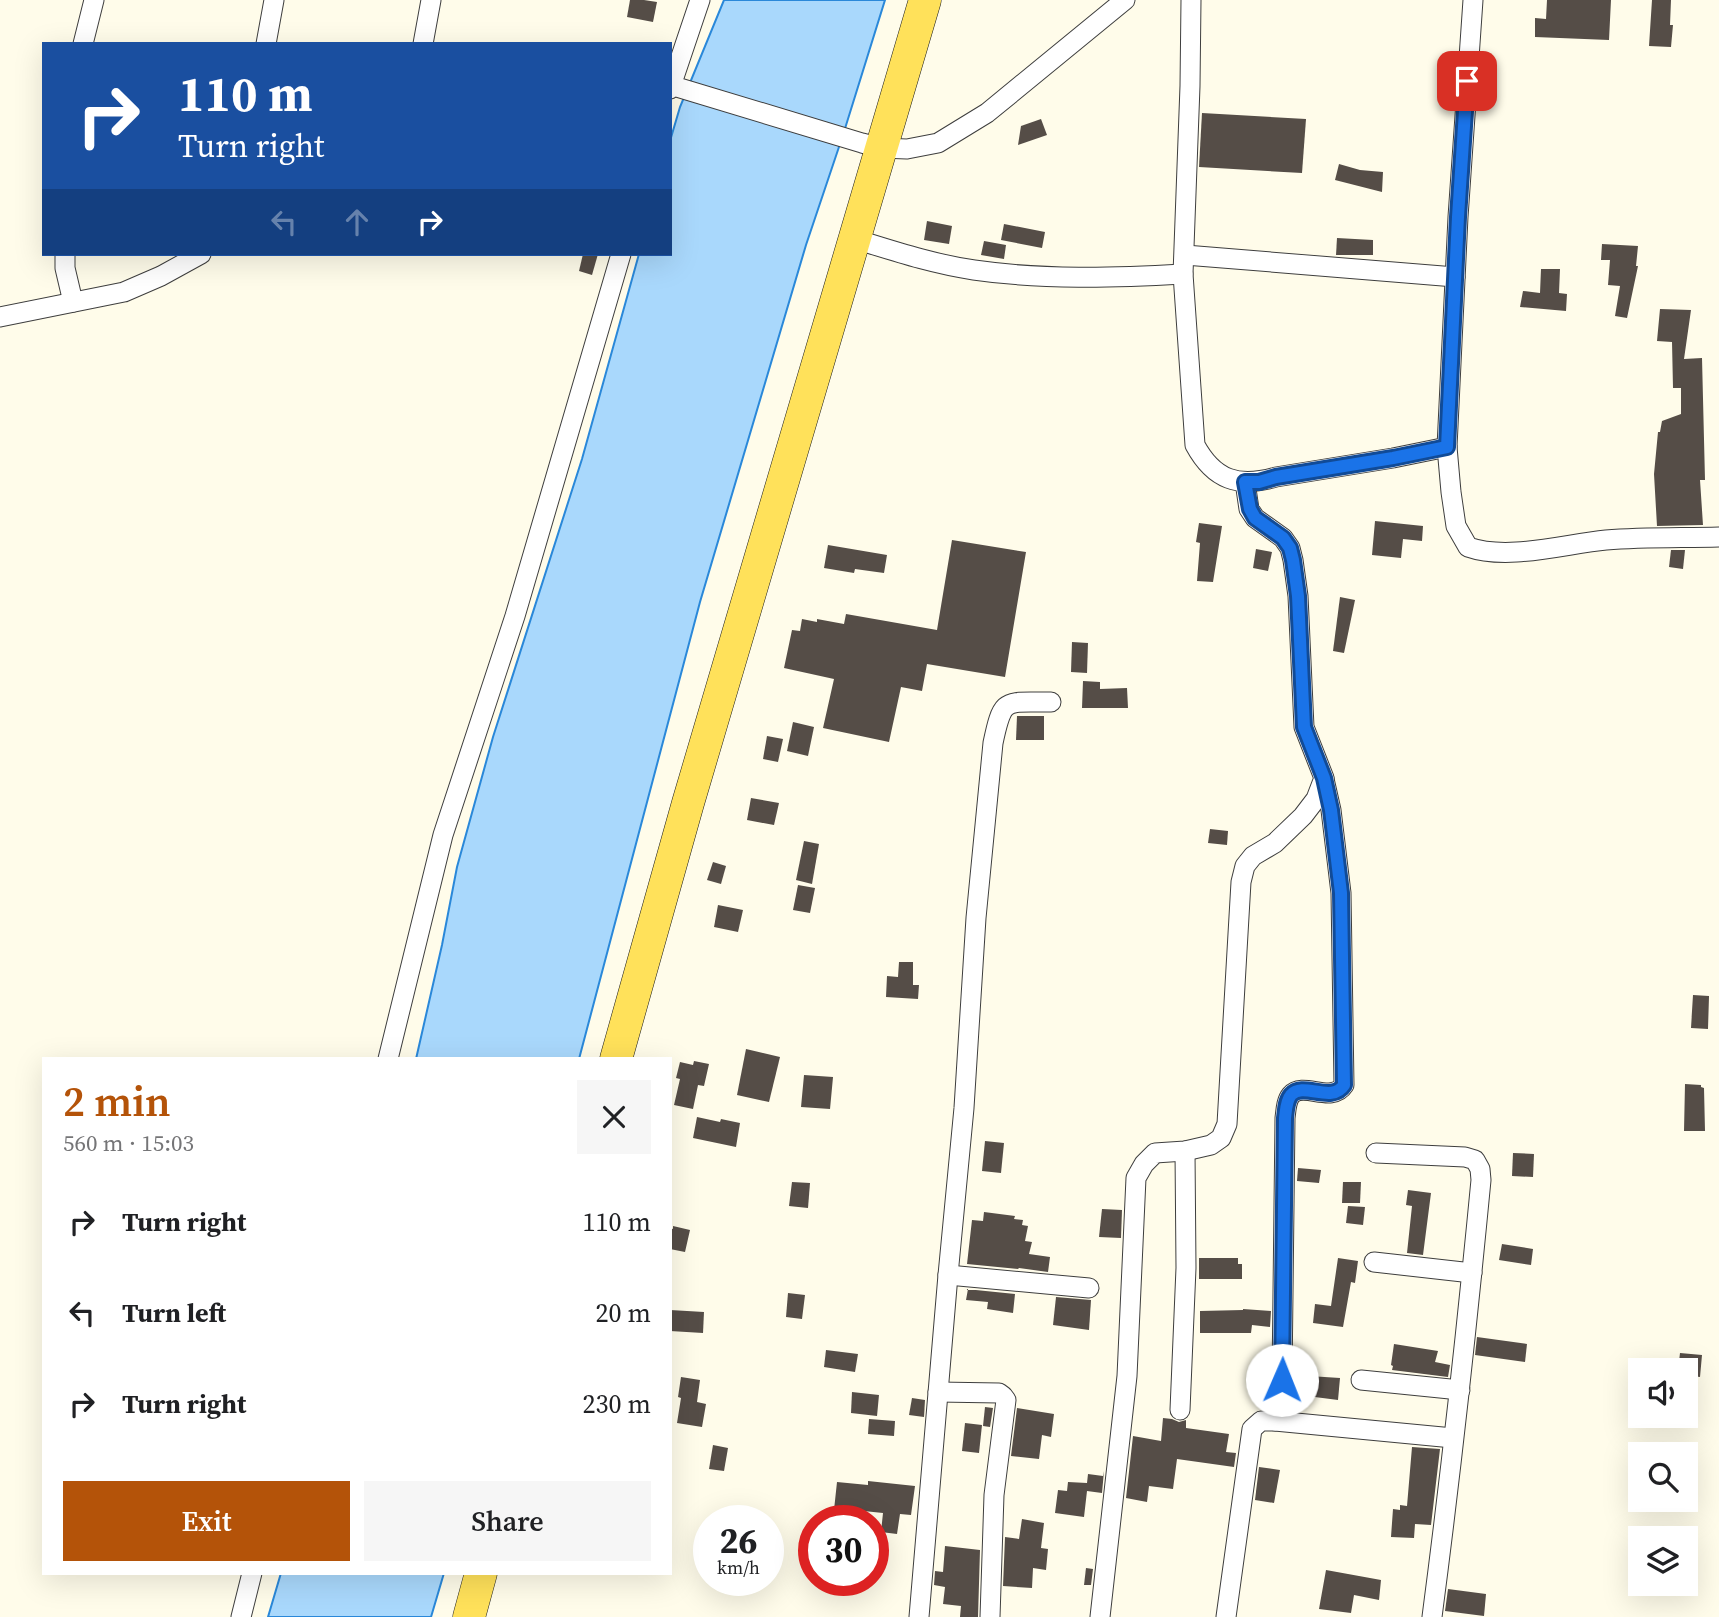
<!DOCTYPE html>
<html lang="en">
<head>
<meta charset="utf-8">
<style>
  body { margin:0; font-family:"Source Serif 4",serif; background:#f6f6f6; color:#202124; height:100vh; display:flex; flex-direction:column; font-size:26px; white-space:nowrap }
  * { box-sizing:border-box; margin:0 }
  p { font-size:23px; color:#757577 }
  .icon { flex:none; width:38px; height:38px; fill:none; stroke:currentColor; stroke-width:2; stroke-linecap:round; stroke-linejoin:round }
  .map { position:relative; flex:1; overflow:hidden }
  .sheet { position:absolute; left:42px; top:1057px; width:630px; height:518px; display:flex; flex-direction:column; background:#fff; border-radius:0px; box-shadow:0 7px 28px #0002 }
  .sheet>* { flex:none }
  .hud { position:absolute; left:42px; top:42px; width:630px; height:214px; border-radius:0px; box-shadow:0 7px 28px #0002; background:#1a4fa0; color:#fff; overflow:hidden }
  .fabs { position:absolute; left:1628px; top:1358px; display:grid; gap:14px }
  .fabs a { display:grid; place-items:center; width:70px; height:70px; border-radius:0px; background:#fff; box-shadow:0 7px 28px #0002; font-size:35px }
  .speed { position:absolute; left:693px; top:1505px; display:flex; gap:14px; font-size:35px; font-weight:700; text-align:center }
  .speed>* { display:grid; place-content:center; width:91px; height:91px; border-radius:50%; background:#fff; box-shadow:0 7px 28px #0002; line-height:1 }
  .speed small { font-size:18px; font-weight:400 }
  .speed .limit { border:10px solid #d22; background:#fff; color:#111 }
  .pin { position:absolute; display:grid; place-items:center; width:60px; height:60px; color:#fff; margin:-30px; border-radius:14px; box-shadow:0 4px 10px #0006 }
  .me { position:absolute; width:77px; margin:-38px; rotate:1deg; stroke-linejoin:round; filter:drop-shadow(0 0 5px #0008) }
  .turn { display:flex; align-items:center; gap:24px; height:147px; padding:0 21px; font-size:32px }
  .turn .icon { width:91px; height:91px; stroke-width:2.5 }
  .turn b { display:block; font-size:49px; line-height:60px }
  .lanes { display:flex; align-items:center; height:66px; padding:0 21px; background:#0003; justify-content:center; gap:35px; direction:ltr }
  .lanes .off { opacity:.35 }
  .round { display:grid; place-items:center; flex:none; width:74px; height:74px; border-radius:0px; background:#f6f6f6 }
  .summary { display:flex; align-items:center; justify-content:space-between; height:119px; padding:0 21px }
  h1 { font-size:42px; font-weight:600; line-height:52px; color:#b45309 }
  .primary-button { display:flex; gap:14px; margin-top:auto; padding:14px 21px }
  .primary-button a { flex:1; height:80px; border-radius:0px; background:#b45309; color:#fff; font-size:28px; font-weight:600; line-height:80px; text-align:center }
  .primary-button a+a { background:#f6f6f6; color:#202124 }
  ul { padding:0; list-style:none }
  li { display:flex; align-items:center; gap:21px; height:91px; padding:0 21px }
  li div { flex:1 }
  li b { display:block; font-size:26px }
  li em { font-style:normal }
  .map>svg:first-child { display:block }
  .water { fill:#a9d8fc; stroke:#2a88d9; stroke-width:2 }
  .building { fill:#554d47 }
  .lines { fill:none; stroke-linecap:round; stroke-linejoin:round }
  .street-casing { stroke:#3e3e3e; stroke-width:21 }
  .primary-casing { stroke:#1c1c1c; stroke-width:33 }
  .street { stroke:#fff; stroke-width:19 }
  .primary { stroke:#ffe15a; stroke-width:32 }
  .route-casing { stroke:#114b97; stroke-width:18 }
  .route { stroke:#1a73e8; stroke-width:12 }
</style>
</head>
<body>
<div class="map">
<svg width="1719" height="1617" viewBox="0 0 1719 1617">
  <rect width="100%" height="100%" fill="#fffcea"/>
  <g class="water">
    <path d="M724 0H885L843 135 806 245 700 602 579 1059H416L442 945 457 867 493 737 582 459 639 254H670V141L680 107Z"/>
    <path d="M281 1573H444L431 1617H268Z"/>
  </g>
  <g class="building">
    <path d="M630 0H644L657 2 653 22 627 17Z"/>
    <path d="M1547 0H1611L1609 40 1535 37V18L1546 19Z"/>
    <path d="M1652 0H1671L1670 25H1673L1671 47 1649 46Z"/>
    <path d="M1202 113 1306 119 1302 173 1199 167Z"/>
    <path d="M1041 119 1047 135 1018 145 1021 126Z"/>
    <path d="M1339 164 1360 170 1383 172 1382 192 1335 180Z"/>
    <path d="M927 221 952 226 949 244 924 240Z"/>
    <path d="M1004 224 1045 232 1042 248 1001 240Z"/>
    <path d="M1337 238 1373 240V255H1336Z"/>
    <path d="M984 241 1006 245 1004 259 981 255Z"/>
    <path d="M1602 244 1638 246 1636 266H1638L1627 318 1615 316 1620 286 1608 285 1610 260H1601Z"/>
    <path d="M583 254H598L592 275 579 271Z"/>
    <path d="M1541 269H1560L1559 293 1567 294 1566 311 1520 307 1523 291 1540 293Z"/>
    <path d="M1660 309 1691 310 1684 359 1702 358 1705 480H1700L1703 525 1657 526 1654 474 1658 432H1660L1662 421 1681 414V388H1673L1672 342 1657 341Z"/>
    <path d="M1375 521 1423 526 1422 541 1403 539 1401 558 1372 555Z"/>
    <path d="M1199 523 1222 526 1213 582 1197 581 1200 543 1196 542Z"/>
    <path d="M952 540 1026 552 1005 677 927 664 922 691 901 687 889 742 823 728 834 679 784 668 792 630 800 631 802 619 817 622V619L844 624 846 614 937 630Z"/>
    <path d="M828 545 887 555 884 573 855 569 854 573 824 568Z"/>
    <path d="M1256 549 1272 552 1268 571 1253 568Z"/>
    <path d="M1671 550H1685L1683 569 1669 567Z"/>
    <path d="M1340 597 1355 600 1344 653 1333 651Z"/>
    <path d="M1072 642 1088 643 1087 673 1071 672Z"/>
    <path d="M1083 681 1100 682V689L1127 688 1128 708H1082Z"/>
    <path d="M1017 716H1044V740H1016Z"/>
    <path d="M793 722 814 727 808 756 787 751Z"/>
    <path d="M767 736 783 739 778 762 763 759Z"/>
    <path d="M751 798 779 803 774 825 747 820Z"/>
    <path d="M1210 829 1228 831 1227 845 1208 843Z"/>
    <path d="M804 841 819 844 812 884 796 880Z"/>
    <path d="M713 862 726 866 721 884 707 880Z"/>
    <path d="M798 885 815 888 810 913 793 910Z"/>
    <path d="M718 905 743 910 738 932 714 927Z"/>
    <path d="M899 962H913V985H919L918 999 886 997 887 976 898 977Z"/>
    <path d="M1693 995 1709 996 1708 1029 1691 1028Z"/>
    <path d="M746 1049 780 1057 769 1102 737 1095Z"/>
    <path d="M694 1061 709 1064 704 1086 698 1085 693 1109 674 1105 680 1079 676 1078 680 1062 693 1065Z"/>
    <path d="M804 1075 833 1077 830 1109 801 1107Z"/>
    <path d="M1685 1084 1701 1085V1087L1704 1088 1705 1131H1684Z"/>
    <path d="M697 1117 720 1122 721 1119 740 1123 736 1147 693 1138Z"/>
    <path d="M985 1141 1004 1143 1001 1173 982 1171Z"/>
    <path d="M1513 1153 1534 1154 1533 1177 1512 1176Z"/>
    <path d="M1298 1168 1321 1170 1319 1183 1297 1181Z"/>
    <path d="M792 1182 810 1183 808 1208 789 1206Z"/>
    <path d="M1343 1182H1361L1360 1203H1342Z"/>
    <path d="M1408 1190 1431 1193 1423 1255 1407 1253 1412 1206 1406 1205Z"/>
    <path d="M1348 1206 1365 1207 1363 1225 1346 1223Z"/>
    <path d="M1102 1209 1122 1210 1121 1238 1099 1237Z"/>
    <path d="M984 1212 1015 1216 1014 1219 1023 1220 1022 1225 1028 1226 1025 1241 1032 1242 1029 1254 1050 1257 1048 1272 1019 1268 1018 1269 967 1264 972 1220 983 1221Z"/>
    <path d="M673 1226 690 1230 685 1252 670 1249V1228L673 1229Z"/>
    <path d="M1502 1244 1533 1249 1531 1265 1499 1260Z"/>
    <path d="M1199 1258H1238V1264H1242V1279H1199Z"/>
    <path d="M1338 1258 1358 1261 1355 1283 1351 1282 1343 1327 1313 1323 1315 1304 1331 1306Z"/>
    <path d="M966 1289 1015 1294 1013 1313 987 1309 988 1302 966 1300 968 1289Z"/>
    <path d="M788 1293 805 1295 802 1319 786 1317Z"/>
    <path d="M1056 1297 1091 1300 1089 1330 1053 1325Z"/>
    <path d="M1243 1309 1271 1311 1270 1327 1252 1325 1251 1333H1200V1311L1243 1310Z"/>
    <path d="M670 1310 704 1312 703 1333 670 1331Z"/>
    <path d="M1477 1337 1527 1344 1525 1362 1475 1355Z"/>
    <path d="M1394 1344 1438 1351 1435 1362 1450 1365 1448 1377 1392 1370 1393 1366 1391 1365Z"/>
    <path d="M826 1350 858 1354 855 1372 824 1367Z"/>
    <path d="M1680 1353 1702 1355 1700 1377 1685 1375V1370H1678Z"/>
    <path d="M1309 1376 1340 1378 1338 1400 1307 1396Z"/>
    <path d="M681 1377 700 1380 697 1402 706 1404 702 1427 677 1423 681 1398 678 1397Z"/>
    <path d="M852 1392 879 1395 877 1416 851 1413Z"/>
    <path d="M912 1398 925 1400 924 1417 909 1415Z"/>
    <path d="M985 1407 993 1408 990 1427 983 1426Z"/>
    <path d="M1017 1408 1054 1414 1051 1437 1042 1435 1039 1459 1011 1456Z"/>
    <path d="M1163 1418 1172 1419 1179 1422 1186 1420V1428L1229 1434 1226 1452 1236 1453 1234 1467 1177 1459 1173 1489 1149 1486 1147 1502 1126 1498 1133 1436 1161 1441Z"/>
    <path d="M869 1419 895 1421 894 1436 868 1434Z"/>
    <path d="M965 1423 982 1425 979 1453 962 1451Z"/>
    <path d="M713 1445 728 1448 724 1471 709 1469Z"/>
    <path d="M1412 1447 1440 1449 1431 1525 1415 1524 1414 1538 1391 1537 1393 1509 1400 1510V1505L1407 1506Z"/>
    <path d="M1259 1467 1280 1470 1274 1503 1255 1500Z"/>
    <path d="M1104 1471 1102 1493 1087 1491 1084 1517 1055 1513 1058 1490 1067 1491 1068 1482 1087 1483 1088 1474 1103 1476Z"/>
    <path d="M868 1481 915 1486 911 1515 900 1514 897 1534 881 1532 883 1513 854 1510H834L837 1482 868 1485Z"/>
    <path d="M1022 1519 1044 1523 1041 1548 1048 1549 1046 1570 1033 1568 1032 1588 1003 1586 1005 1537 1019 1539Z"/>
    <path d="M945 1546 980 1550 978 1617H960L961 1606 943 1604 945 1587 934 1585 935 1571 943 1572Z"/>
    <path d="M1086 1568 1093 1569 1091 1585H1084Z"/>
    <path d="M1326 1570 1381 1580 1379 1600 1354 1595 1351 1613 1319 1609Z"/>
    <path d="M1448 1589 1486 1594 1484 1616 1445 1611Z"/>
  </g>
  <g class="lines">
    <g class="street-casing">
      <g id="street">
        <path d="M1191 0 1190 86 1183 274 1195 445C1214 480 1238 488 1276 477L1393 458 1447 447"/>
        <path d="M1473 0 1458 217 1447 447 1451 492 1456 526 1468 547C1508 561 1564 544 1606 540 1644 537 1681 538 1719 537"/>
        <path d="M83 44 94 0"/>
        <path d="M266 44 274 0"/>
        <path d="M423 44 431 0"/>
        <path d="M670 85 862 143 881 148 907 149 938 143 987 113 1125 0"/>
        <path d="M670 89 700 0"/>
        <path d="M855 239C894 251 933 264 974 270 1043 280 1114 278 1183 274"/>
        <path d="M65 254V268L73 302"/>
        <path d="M1185 255 1455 277"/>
        <path d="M0 317 124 292 161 276 201 254"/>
        <path d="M388 1059 443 835 515 616 621 254"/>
        <path d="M1376 1153 1465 1157 1475 1160 1480 1169 1481 1180C1467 1326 1451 1472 1432 1617"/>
        <path d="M1374 1262 1472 1273"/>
        <path d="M948 1275 1089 1288"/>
        <path d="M1361 1380 1460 1390"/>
        <path d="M938 1392 999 1393 1003 1396 1006 1400 994 1495 990 1617"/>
        <path d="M1180 1410 1186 1268 1185 1151"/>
        <path d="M1275 1421 1282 1380 1285 1118C1286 1111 1286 1101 1291 1095 1303 1081 1332 1104 1344 1085L1341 893 1331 810 1324 779"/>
        <path d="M241 1617 252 1573"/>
        <path d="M919 1617 948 1275 964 1108 976 918 993 743C1003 695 1005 703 1051 702"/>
        <path d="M1100 1617 1127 1376 1136 1178 1144 1164 1155 1153 1185 1151 1211 1145 1221 1138 1227 1124 1241 882 1245 866 1253 856 1275 843 1303 816 1316 799 1324 778 1304 727 1298 596 1293 560 1290 548 1283 538 1255 518 1249 509 1245 482"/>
        <path d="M1226 1617 1252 1429 1261 1421H1275L1453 1438"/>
      </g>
    </g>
    <g class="primary-casing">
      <g id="primary">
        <path d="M616 1059 688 803 925 0"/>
        <path d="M469 1617 481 1573"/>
      </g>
    </g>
    <use href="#street" class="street"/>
    <use href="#primary" class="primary"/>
  </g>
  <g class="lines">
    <g class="route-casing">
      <path id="route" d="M1282 1380 1285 1118C1286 1111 1286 1101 1291 1095 1303 1081 1332 1104 1344 1085L1341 893 1331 810 1324 778 1304 727 1298 596 1293 560 1290 548 1283 538 1255 518 1250 509 1245 482H1259L1276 477 1393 458 1447 447 1458 217 1467 81"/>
    </g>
    <use href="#route" class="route"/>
  </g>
</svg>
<div class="fabs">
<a><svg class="icon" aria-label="sound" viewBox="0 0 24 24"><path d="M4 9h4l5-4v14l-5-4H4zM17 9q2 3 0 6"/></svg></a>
<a><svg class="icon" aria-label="search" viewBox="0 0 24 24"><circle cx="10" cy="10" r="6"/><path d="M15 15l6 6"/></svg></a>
<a><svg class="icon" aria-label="layers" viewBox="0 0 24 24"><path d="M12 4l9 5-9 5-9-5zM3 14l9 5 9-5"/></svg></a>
</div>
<div class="speed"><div>26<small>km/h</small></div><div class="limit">30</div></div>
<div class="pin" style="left:1467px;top:81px;background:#d93025"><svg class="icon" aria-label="arrive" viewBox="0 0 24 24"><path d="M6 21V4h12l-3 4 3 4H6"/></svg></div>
<svg class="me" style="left:1282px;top:1380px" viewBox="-20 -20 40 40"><circle r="19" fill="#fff"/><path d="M0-13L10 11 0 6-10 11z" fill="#1a73e8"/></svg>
<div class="hud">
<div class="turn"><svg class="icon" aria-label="right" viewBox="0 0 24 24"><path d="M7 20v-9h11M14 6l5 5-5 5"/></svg><div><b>110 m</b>Turn right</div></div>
<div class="lanes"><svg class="icon off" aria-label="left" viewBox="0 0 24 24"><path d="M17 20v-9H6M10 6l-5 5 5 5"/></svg><svg class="icon off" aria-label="ahead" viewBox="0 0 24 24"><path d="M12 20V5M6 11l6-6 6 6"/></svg><svg class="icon" aria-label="right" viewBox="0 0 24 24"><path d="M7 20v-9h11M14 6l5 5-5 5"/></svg></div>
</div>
<section class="sheet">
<div class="summary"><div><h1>2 min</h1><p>560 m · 15:03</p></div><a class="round"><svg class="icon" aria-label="close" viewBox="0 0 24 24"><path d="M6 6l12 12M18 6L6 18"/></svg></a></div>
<ul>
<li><svg class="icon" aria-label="right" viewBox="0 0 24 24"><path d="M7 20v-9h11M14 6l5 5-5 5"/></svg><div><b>Turn right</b></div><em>110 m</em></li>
<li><svg class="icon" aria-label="left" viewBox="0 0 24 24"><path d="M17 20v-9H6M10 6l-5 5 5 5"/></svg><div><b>Turn left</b></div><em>20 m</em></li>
<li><svg class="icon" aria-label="right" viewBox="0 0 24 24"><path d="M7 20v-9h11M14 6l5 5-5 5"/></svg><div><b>Turn right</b></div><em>230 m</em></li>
</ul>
<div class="primary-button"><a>Exit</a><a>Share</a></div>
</section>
</div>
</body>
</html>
